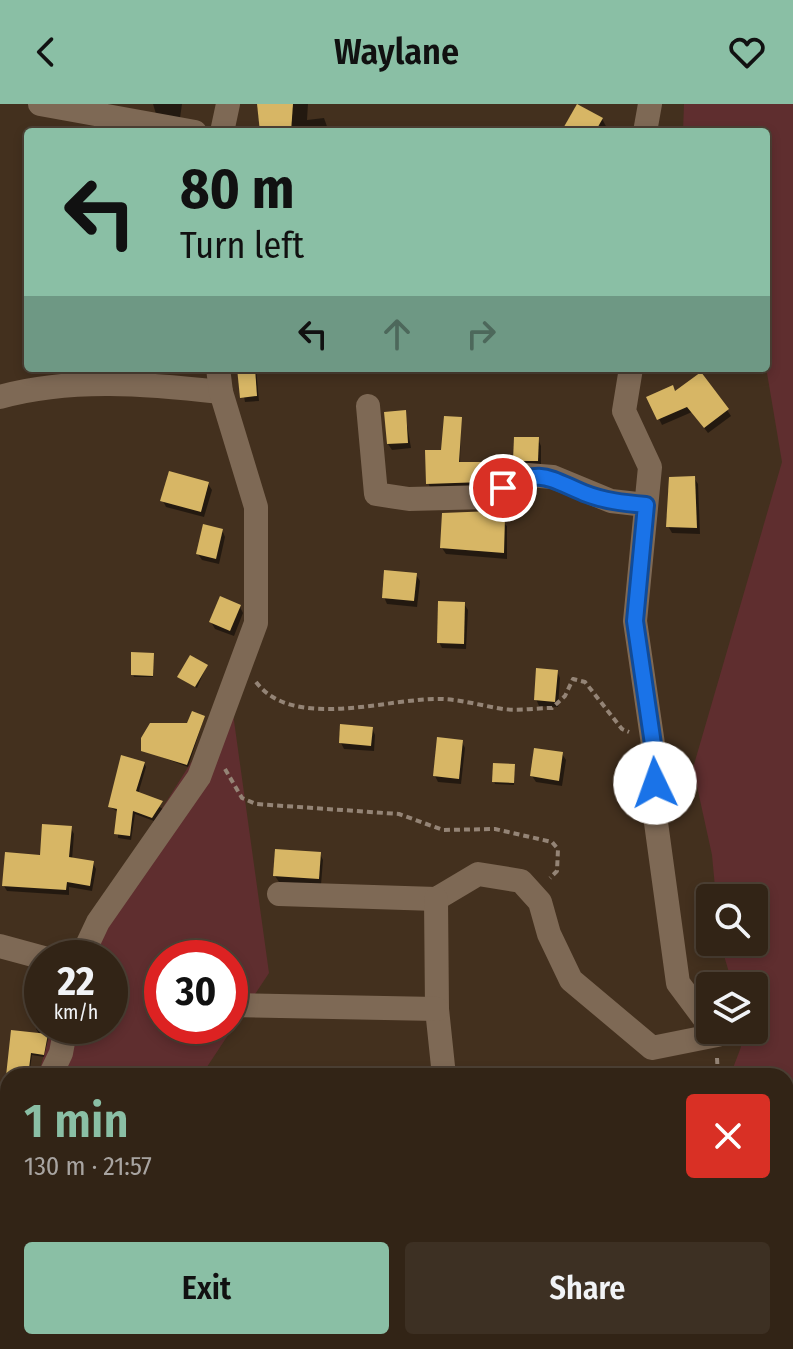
<!DOCTYPE html>
<html lang="en">
<head>
<meta charset="utf-8">
<style>
  body { margin:0; font-family:"Fira Sans Condensed",sans-serif; background:#3d3023; color:#f1f3f6; height:100vh; display:flex; flex-direction:column; font-size:30px; white-space:nowrap }
  * { box-sizing:border-box; margin:0 }
  p { font-size:26px; color:#a8a4a1 }
  .icon { flex:none; width:44px; height:44px; fill:none; stroke:currentColor; stroke-width:2; stroke-linecap:round; stroke-linejoin:round }
  .map { position:relative; flex:1; overflow:hidden }
  .drawer { position:absolute; left:0px; top:964px; width:794px; height:282px; display:flex; flex-direction:column; background:#322416; border-radius:24px 24px 0 0; box-shadow:0 4px 12px #0003,0 0 0 2px #4d4135 }
  .drawer>* { flex:none }
  .hud { position:absolute; left:24px; top:24px; width:746px; height:244px; border-radius:8px; box-shadow:0 4px 12px #0003,0 0 0 2px #4d4135; background:#8abfa5; color:#111; overflow:hidden }
  .tools { position:absolute; left:696px; top:780px; display:grid; gap:16px }
  .tools a { display:grid; place-items:center; width:72px; height:72px; border-radius:8px; background:#322416; box-shadow:0 4px 12px #0003,0 0 0 2px #4d4135; font-size:40px }
  .speed { position:absolute; left:24px; top:836px; display:flex; gap:16px; font-size:40px; font-weight:700; text-align:center }
  .speed>* { display:grid; place-content:center; width:104px; height:104px; border-radius:50%; background:#322416; box-shadow:0 4px 12px #0003,0 0 0 2px #4d4135; line-height:1 }
  .speed small { font-size:20px; font-weight:400 }
  .speed .limit { border:12px solid #d22; background:#fff; color:#111 }
  .pin { position:absolute; display:grid; place-items:center; width:68px; height:68px; color:#fff; margin:-34px; border:4px solid #fff; border-radius:50%; box-shadow:0 2px 8px #0007 }
  .me { position:absolute; width:88px; margin:-44px; rotate:357deg; stroke-linejoin:round; filter:drop-shadow(0 0 6px #0008) }
  .turn { display:flex; align-items:center; gap:28px; height:168px; padding:0 24px; font-size:36px }
  .turn .icon { width:104px; height:104px; stroke-width:2.5 }
  .turn b { display:block; font-size:56px; line-height:68px }
  .lanes { display:flex; align-items:center; height:76px; padding:0 24px; background:#0003; justify-content:center; gap:40px; direction:ltr }
  .lanes .off { opacity:.35 }
  .round { display:grid; place-items:center; flex:none; width:84px; height:84px; border-radius:8px; background:#3d3023 }
  .head { display:flex; align-items:center; justify-content:space-between; height:136px; padding:0 24px }
  h1 { font-size:48px; font-weight:600; line-height:60px; color:#8abfa5 }
  .button { display:flex; gap:16px; margin-top:auto; padding:16px 24px }
  .button a { flex:1; height:92px; border-radius:8px; background:#8abfa5; color:#111; font-size:32px; font-weight:600; line-height:92px; text-align:center }
  .button a+a { background:#3d3023; color:#f1f3f6 }
  header { display:flex; justify-content:space-between; align-items:center; height:104px; padding:0 24px; background:#8abfa5; color:#111; font-size:36px; font-weight:600 }
  .map>svg:first-child { display:block }
  .green { fill:#5f2e2f; fill-rule:evenodd }
  .shadow { fill:#0007 }
  .building { fill:#d7b665 }
  .lines { fill:none; stroke-linecap:round; stroke-linejoin:round }
  .path { stroke:#948476; stroke-width:4; stroke-dasharray:6 4; stroke-linecap:butt }
  .street { stroke:#7e6955; stroke-width:24 }
  .route-casing { stroke:#114b97; stroke-width:20 }
  .route { stroke:#1a73e8; stroke-width:14 }
</style>
</head>
<body>
<header><svg class="icon" aria-label="back" viewBox="0 0 24 24"><path d="M15 5l-7 7 7 7"/></svg>Waylane<svg class="icon" aria-label="heart" viewBox="0 0 24 24"><path d="M12 20l-8-8c-3-5 5-10 8-4 3-6 11-1 8 4z"/></svg></header>
<div class="map">
<svg width="793" height="1245" viewBox="0 0 793 1245">
  <rect width="100%" height="100%" fill="#43301e"/>
  <g class="green">
    <path d="M684 0H793V1245H640L642 1238H786V972H730L741 943 739 926H754V882H733L720 838H754V794H716L712 751 693 664 782 358 766 263V28H683Z"/>
    <path d="M231 595 269 869 201 972H38L52 922H110V854H68ZM162 854H230V922H162Z"/>
    <path d="M8 1053V1238H89L88 1245H0V1088Z"/>
  </g>
  <g class="shadow">
    <path d="M153 0H182L180 14 156 10Z"/>
    <path d="M257 0H308L307 16 324 14 329 28H261Z"/>
    <path d="M602 15 607 24 616 28H563Z"/>
    <path d="M239 264H256L259 297 245 298Z"/>
    <path d="M676 290 727 306 731 312 708 329 692 308 662 321 649 294Z"/>
    <path d="M405 309 411 344 392 346 388 340Z"/>
    <path d="M461 315 460 360H492L494 377 486 382 430 383 428 379Z"/>
    <path d="M538 335 541 342V363H519L515 357Z"/>
    <path d="M694 374 698 380 700 430 672 429 668 422Z"/>
    <path d="M208 380 212 386 204 413 166 403 163 397Z"/>
    <path d="M492 409 507 422V455L446 450 442 444Z"/>
    <path d="M222 426 225 433 219 460 202 456 198 450Z"/>
    <path d="M416 471 420 477 417 503 387 500 384 493Z"/>
    <path d="M464 500 468 506 466 545 442 544 439 538Z"/>
    <path d="M240 503 243 509 234 532 215 525 211 518Z"/>
    <path d="M152 551 153 573H134L133 570Z"/>
    <path d="M206 563 197 584 181 575Z"/>
    <path d="M557 567 560 574 558 603 539 602 536 595Z"/>
    <path d="M204 614 188 663 143 646 188 621Z"/>
    <path d="M372 624 375 631 374 647 344 645 341 639Z"/>
    <path d="M462 638 465 644 461 680 438 678 435 672Z"/>
    <path d="M562 650 566 656 562 682 536 678 532 672Z"/>
    <path d="M144 659 146 663 138 690 163 705 154 717 135 710 131 736 118 734V708L110 703Z"/>
    <path d="M514 662V681L495 680 494 677Z"/>
    <path d="M71 724 74 730 72 756 93 759 96 765 92 787 69 783V791L7 787 4 782Z"/>
    <path d="M320 750 323 756 321 781 279 778 275 772Z"/>
    <path d="M40 881 42 922H52L50 929 45 928 48 934 44 953 32 951 29 972H8L40 931 36 925Z"/>
    <path d="M0 988 8 989V1038L0 1037Z"/>
    <path d="M547 1238H568L570 1245H546Z"/>
  </g>
  <g class="building">
    <path d="M257 0H293L291 28H260Z"/>
    <path d="M577 0 603 14 595 28H561Z"/>
    <path d="M237 264H255L257 292 240 294Z"/>
    <path d="M701 268 729 305 704 324 687 303 657 316 646 293 673 281 675 287Z"/>
    <path d="M406 306 408 339 387 340 384 308Z"/>
    <path d="M444 312 462 313 459 358H493V373L484 378 426 380 425 346H441Z"/>
    <path d="M514 333H539L538 357H513Z"/>
    <path d="M169 367 209 378 201 408 160 397Z"/>
    <path d="M695 372 697 424 666 423 669 373Z"/>
    <path d="M493 407V413H505L504 449 440 444 442 409Z"/>
    <path d="M203 420 223 425 216 455 196 450Z"/>
    <path d="M384 466 417 469 414 497 382 494Z"/>
    <path d="M220 492 241 501 230 527 209 518Z"/>
    <path d="M438 497 465 498 464 540 437 539Z"/>
    <path d="M131 548 154 549 153 572 131 571Z"/>
    <path d="M190 551 208 561 195 583 177 573Z"/>
    <path d="M536 564 558 566 555 598 534 596Z"/>
    <path d="M192 607 205 612 187 661 141 647V634L150 619H187Z"/>
    <path d="M340 620 373 623 371 642 339 639Z"/>
    <path d="M437 633 463 636 459 675 433 672Z"/>
    <path d="M534 644 563 648 559 677 530 672Z"/>
    <path d="M121 651 145 658 136 687 163 697 152 714 133 707 130 732 114 730 117 705 108 703Z"/>
    <path d="M493 659 515 660 514 679 492 678Z"/>
    <path d="M42 720 72 722 69 753 94 757 90 782 67 778 66 786 2 782 5 748 40 751Z"/>
    <path d="M275 745 321 748 319 775 273 772Z"/>
    <path d="M11 926 48 930 44 951 31 949 28 972H6Z"/>
  </g>
  <g class="lines">
    <g class="path">
      <path d="M256 578C294 628 389 593 443 595 463 596 483 602 503 605 519 607 536 604 552 604L565 592 573 575 585 578 622 625 629 628"/>
      <path d="M225 665 242 694 256 700 399 710 443 726 495 725 552 738 558 745 557 767 550 774"/>
      <path d="M717 954 718 972"/>
      <path d="M369 1242 397 1238"/>
      <path d="M77 1245V1238"/>
      <path d="M645 1245 648 1238"/>
    </g>
    <g class="street">
      <path d="M40 0 195 28"/>
      <path d="M222 28 228 0"/>
      <path d="M645 28 650 0"/>
      <path d="M631 264 624 307 650 363 635 517 655 654 654 704 678 879 710 922"/>
      <path d="M0 293C71 273 148 280 221 288"/>
      <path d="M368 302 376 390 409 395 488 393 527 371 553 373 611 397 646 401"/>
      <path d="M279 790 436 795 478 770 521 777 540 798 549 830 571 876 652 944 717 931 713 926"/>
      <path d="M436 795 437 905 444 972"/>
      <path d="M0 842 44 854"/>
      <path d="M81 854 98 818 199 673 256 519V403L221 288 218 264"/>
      <path d="M230 901 437 905"/>
      <path d="M50 972 61 949 66 922"/>
      <path d="M0 1170 8 1133"/>
      <path d="M344 1238 346 1245"/>
    </g>
  </g>
  <g class="lines">
    <g class="route-casing">
      <path id="route" d="M503 384C541 364 548 374 584 389 604 397 624 399 646 401L635 517 655 654V679"/>
    </g>
    <use href="#route" class="route"/>
  </g>
</svg>
<div class="tools">
<a><svg class="icon" aria-label="search" viewBox="0 0 24 24"><circle cx="10" cy="10" r="6"/><path d="M15 15l6 6"/></svg></a>
<a><svg class="icon" aria-label="layers" viewBox="0 0 24 24"><path d="M12 4l9 5-9 5-9-5zM3 14l9 5 9-5"/></svg></a>
</div>
<div class="speed"><div>22<small>km/h</small></div><div class="limit">30</div></div>
<div class="pin" style="left:503px;top:384px;background:#d93025"><svg class="icon" aria-label="arrive" viewBox="0 0 24 24"><path d="M6 21V4h12l-3 4 3 4H6"/></svg></div>
<svg class="me" style="left:655px;top:679px" viewBox="-20 -20 40 40"><circle r="19" fill="#fff"/><path d="M0-13L10 11 0 6-10 11z" fill="#1a73e8"/></svg>
<div class="hud">
<div class="turn"><svg class="icon" aria-label="left" viewBox="0 0 24 24"><path d="M17 20v-9H6M10 6l-5 5 5 5"/></svg><div><b>80 m</b>Turn left</div></div>
<div class="lanes"><svg class="icon" aria-label="left" viewBox="0 0 24 24"><path d="M17 20v-9H6M10 6l-5 5 5 5"/></svg><svg class="icon off" aria-label="ahead" viewBox="0 0 24 24"><path d="M12 20V5M6 11l6-6 6 6"/></svg><svg class="icon off" aria-label="right" viewBox="0 0 24 24"><path d="M7 20v-9h11M14 6l5 5-5 5"/></svg></div>
</div>
<section class="drawer">
<div class="head"><div><h1>1 min</h1><p>130 m · 21:57</p></div><a class="round" style="background:#d93025;color:#fff"><svg class="icon" aria-label="close" viewBox="0 0 24 24"><path d="M6 6l12 12M18 6L6 18"/></svg></a></div>
<div class="button"><a>Exit</a><a>Share</a></div>
</section>
</div>
</body>
</html>
